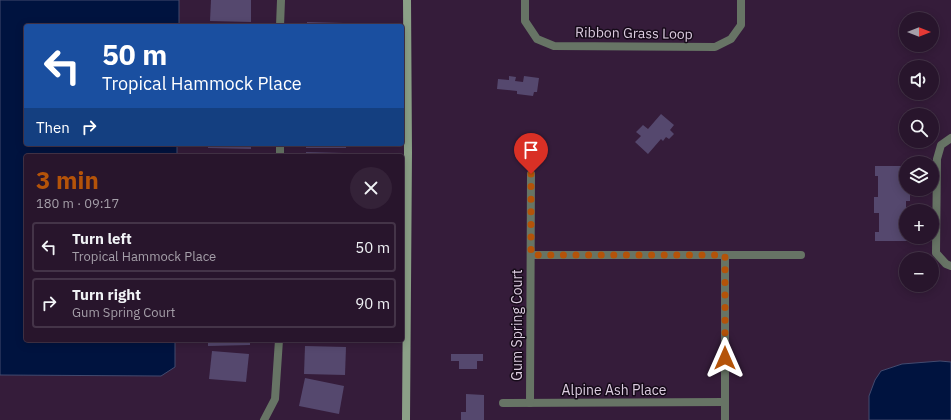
<!DOCTYPE html>
<html lang="en">
<head>
<meta charset="utf-8">
<style>
  body { margin:0; font-family:"IBM Plex Sans",sans-serif; background:#342238; color:#f1f3f6; height:100vh; display:flex; flex-direction:column; font-size:15px; white-space:nowrap }
  * { box-sizing:border-box; margin:0 }
  p { font-size:13px; color:#a59fa9 }
  .icon { flex:none; width:22px; height:22px; fill:none; stroke:currentColor; stroke-width:2; stroke-linecap:round; stroke-linejoin:round }
  .map { position:relative; flex:1; overflow:hidden }
  .panel { position:absolute; left:24px; top:154px; width:380px; height:188px; display:flex; flex-direction:column; background:#28152c; border-radius:4px; box-shadow:0 2px 10px #0003,0 0 0 1px #443448 }
  .panel>* { flex:none }
  .guide { position:absolute; left:24px; top:24px; width:380px; height:122px; border-radius:4px; box-shadow:0 2px 10px #0003,0 0 0 1px #443448; background:#1a4fa0; color:#fff; overflow:hidden }
  .needle { width:26px; rotate:90deg }
  .controls { position:absolute; left:899px; top:12px; display:grid; gap:8px }
  .controls a { display:grid; place-items:center; width:40px; height:40px; border-radius:50%; background:#28152c; box-shadow:0 2px 10px #0003,0 0 0 1px #443448; font-size:20px }
  .pin { position:absolute; display:grid; place-items:center; width:34px; height:34px; color:#fff; margin:-41px -17px; border-radius:50% 50% 50% 0; rotate:-45deg; box-shadow:0 0 4px #0007 }
  .pin .icon { rotate:45deg }
  .me { position:absolute; width:44px; margin:-22px; rotate:0deg; stroke-linejoin:round; filter:drop-shadow(0 0 3px #0008) }
  .turn { display:flex; align-items:center; gap:14px; height:84px; padding:0 12px; font-size:18px }
  .turn .icon { width:52px; height:52px; stroke-width:2.5 }
  .turn b { display:block; font-size:28px; line-height:34px }
  .then { display:flex; align-items:center; height:38px; padding:0 12px; background:#0003; gap:8px; font-size:15px }
  .round { display:grid; place-items:center; flex:none; width:42px; height:42px; border-radius:21px; background:#342238 }
  .overview { display:flex; align-items:center; justify-content:space-between; height:68px; padding:0 12px }
  h1 { font-size:24px; font-weight:700; line-height:30px; color:#b45309 }
  ul { padding:0; list-style:none }
  li { display:flex; align-items:center; gap:12px; height:50px; margin:0 8px 6px; padding:0 4px; border:2px solid #443448; border-radius:4px }
  li div { flex:1 }
  li b { display:block; font-size:15px }
  li em { font-style:normal }
  .map>svg:first-child { display:block }
  .water { fill:#00133f; stroke:#424a6f }
  .building { fill:#55486e }
  .lines { fill:none; stroke-linecap:round; stroke-linejoin:round }
  .street { stroke:#677465; stroke-width:8 }
  .secondary { stroke:#8ba087; stroke-width:8 }
  .route { stroke:#b45309; stroke-width:7; stroke-dasharray:0 12.6 }
  .labels { text-anchor:middle; dominant-baseline:central; stroke-width:3; stroke-linejoin:round; paint-order:stroke }
  .street-label { font-size:14px; fill:#dccce0; stroke:#160b19 }
</style>
</head>
<body>
<div class="map">
<svg width="951" height="420" viewBox="0 0 951 420">
  <rect width="100%" height="100%" fill="#351c3a"/>
  <g class="water">
    <path d="M0 0H179V26H26V144H177V156H26V340H175V367L161 376 0 375Z"/>
    <path d="M940 361 951 362V420H869V396L875 380 881 371 902 364Z"/>
  </g>
  <g class="building">
    <path d="M211 0H251V22L210 21Z"/>
    <path d="M307 22 344 23V26H307Z"/>
    <path d="M509 76 516 77 515 81 523 82 524 76 539 78 537 92H534L533 96 517 94V91L497 89 498 79 509 80Z"/>
    <path d="M661 114 674 125 670 130 674 134 669 139 666 137 663 141 661 139 648 154 635 142 641 136 636 132 643 125 648 129Z"/>
    <path d="M208 144H251V149L208 148Z"/>
    <rect x="306" y="144" width="40" height="4"/>
    <path d="M306 152 344 153V156H306Z"/>
    <path d="M875 166H906V189H910V201H906V207H910V211H906V237H908V241H875V232H879V213H874V197H878V176H875Z"/>
    <path d="M208 340H250V345L208 346Z"/>
    <rect x="305" y="340" width="40" height="2"/>
    <path d="M305 346 346 347 345 375 304 374Z"/>
    <path d="M212 351 249 354 246 382 209 379Z"/>
    <path d="M451 354H483V361H477V369H459V361H451Z"/>
    <path d="M305 378 344 386 339 414 299 406Z"/>
    <path d="M466 394 484 395V420H461V412H466Z"/>
  </g>
  <g class="lines">
    <g class="street">
      <path d="M525 0V21L537 39 554 46 715 47 731 39 741 25V0"/>
      <path d="M280 26 281 0"/>
      <path d="M951 138 941 145 937 159 936 253 946 264 951 266"/>
      <path d="M280 156V144"/>
      <path d="M531 255H801"/>
      <path d="M503 403 725 402"/>
      <path d="M530 403 531 174"/>
      <path d="M264 420 275 399 279 340"/>
      <path d="M725 420V255"/>
    </g>
    <path class="secondary" d="M406 420 408 152 407 0"/>
  </g>
  <g class="lines">
    <path class="route" d="M531 174V255H725V358"/>
  </g>
  <g class="labels">
    <g class="street-label">
      <text transform="translate(634 33) rotate(1)">Ribbon Grass Loop</text>
      <text transform="translate(517 325) rotate(-90)">Gum Spring Court</text>
      <text x="614" y="390">Alpine Ash Place</text>
    </g>
  </g>
</svg>
<div class="controls">
<a><svg class="needle" viewBox="-14 -14 28 28"><path d="M0-13l5 13h-10z" fill="#e53935"/><path d="M0 13l5-13h-10z" fill="#a59fa9"/></svg></a>
<a><svg class="icon" aria-label="sound" viewBox="0 0 24 24"><path d="M4 9h4l5-4v14l-5-4H4zM17 9q2 3 0 6"/></svg></a>
<a><svg class="icon" aria-label="search" viewBox="0 0 24 24"><circle cx="10" cy="10" r="6"/><path d="M15 15l6 6"/></svg></a>
<a><svg class="icon" aria-label="layers" viewBox="0 0 24 24"><path d="M12 4l9 5-9 5-9-5zM3 14l9 5 9-5"/></svg></a>
<a>+</a>
<a>−</a>
</div>
<div class="pin" style="left:531px;top:174px;background:#d93025"><svg class="icon" aria-label="arrive" viewBox="0 0 24 24"><path d="M6 21V4h12l-3 4 3 4H6"/></svg></div>
<svg class="me" style="left:725px;top:358px" viewBox="-20 -20 40 40"><path d="M0-17L14 15 0 8-14 15z" fill="#b45309" stroke="#fff" stroke-width="4"/></svg>
<div class="guide">
<div class="turn"><svg class="icon" aria-label="left" viewBox="0 0 24 24"><path d="M17 20v-9H6M10 6l-5 5 5 5"/></svg><div><b>50 m</b>Tropical Hammock Place</div></div>
<div class="then">Then<svg class="icon" aria-label="right" viewBox="0 0 24 24"><path d="M7 20v-9h11M14 6l5 5-5 5"/></svg></div>
</div>
<section class="panel">
<div class="overview"><div><h1>3 min</h1><p>180 m · 09:17</p></div><a class="round"><svg class="icon" aria-label="close" viewBox="0 0 24 24"><path d="M6 6l12 12M18 6L6 18"/></svg></a></div>
<ul>
<li><svg class="icon" aria-label="left" viewBox="0 0 24 24"><path d="M17 20v-9H6M10 6l-5 5 5 5"/></svg><div><b>Turn left</b><p>Tropical Hammock Place</p></div><em>50 m</em></li>
<li><svg class="icon" aria-label="right" viewBox="0 0 24 24"><path d="M7 20v-9h11M14 6l5 5-5 5"/></svg><div><b>Turn right</b><p>Gum Spring Court</p></div><em>90 m</em></li>
</ul>
</section>
</div>
</body>
</html>
